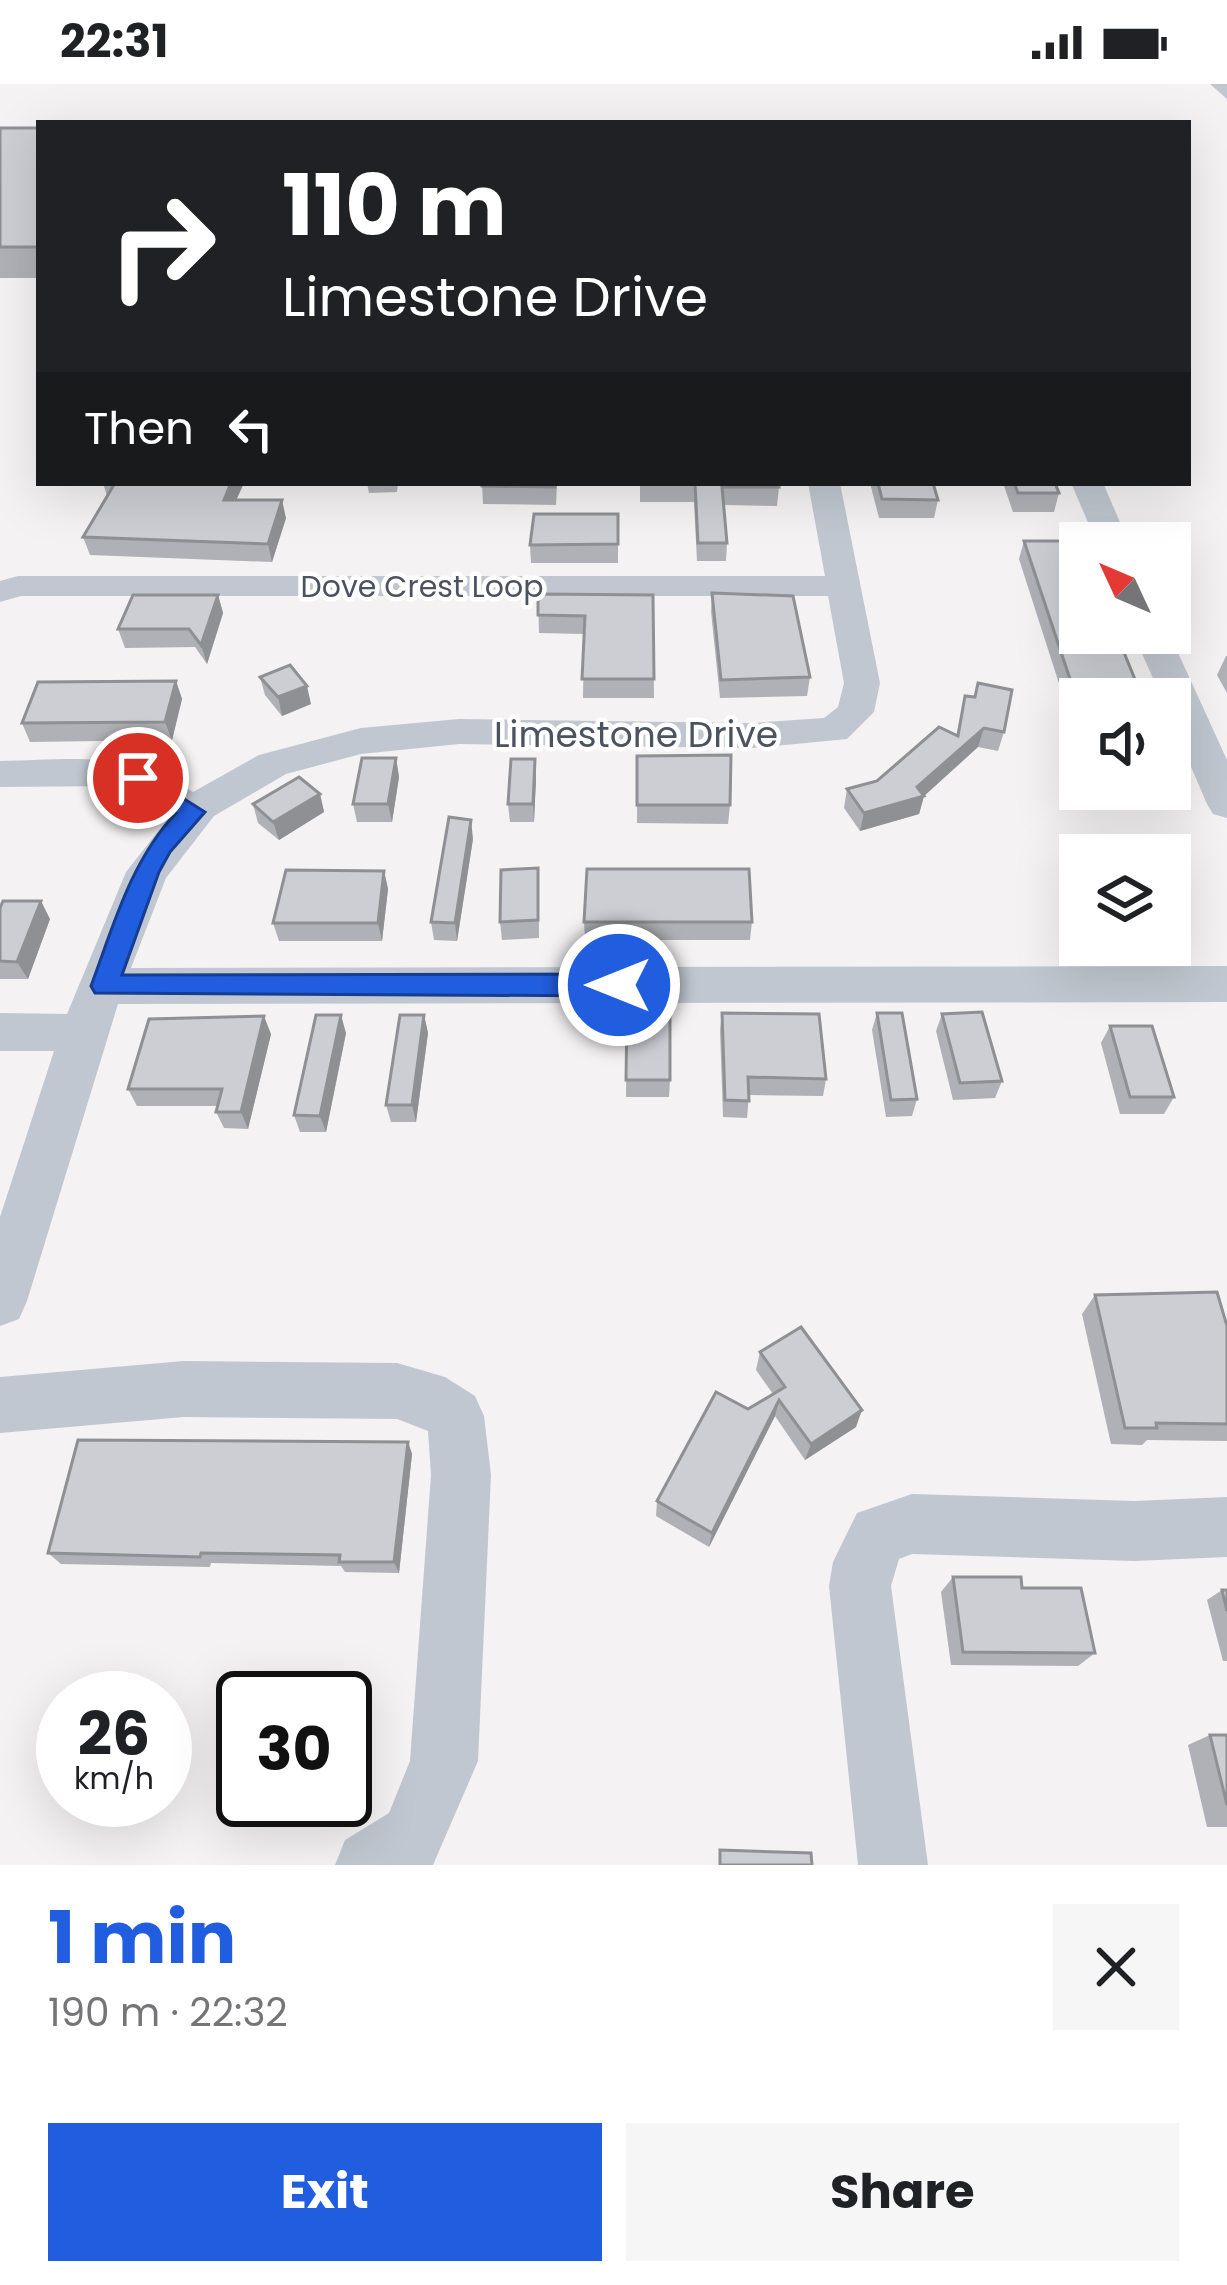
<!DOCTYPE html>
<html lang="en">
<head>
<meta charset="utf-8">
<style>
  body { margin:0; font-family:Poppins,sans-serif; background:#f6f6f6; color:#202124; height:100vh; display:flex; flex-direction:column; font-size:45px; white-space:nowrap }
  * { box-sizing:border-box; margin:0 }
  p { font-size:39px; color:#757577 }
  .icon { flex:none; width:66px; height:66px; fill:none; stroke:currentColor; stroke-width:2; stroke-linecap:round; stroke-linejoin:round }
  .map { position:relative; height:1781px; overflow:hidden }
  .panel { display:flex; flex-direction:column; background:#fff; flex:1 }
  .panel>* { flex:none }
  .guide { position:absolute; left:36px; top:36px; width:1155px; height:366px; border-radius:0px; box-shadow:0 12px 48px #0002; background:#202124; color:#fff; overflow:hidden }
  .needle { width:78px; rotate:314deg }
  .controls { position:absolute; left:1059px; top:438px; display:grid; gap:24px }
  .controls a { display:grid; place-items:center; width:132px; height:132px; border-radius:0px; background:#fff; box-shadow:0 12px 48px #0002; font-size:60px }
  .speed { position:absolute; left:36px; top:1587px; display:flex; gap:24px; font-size:60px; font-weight:700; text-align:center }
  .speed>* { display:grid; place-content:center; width:156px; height:156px; border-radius:50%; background:#fff; box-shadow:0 12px 48px #0002; line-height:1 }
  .speed small { font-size:30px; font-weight:400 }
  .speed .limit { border:6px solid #111; border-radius:18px; background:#fff; color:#111 }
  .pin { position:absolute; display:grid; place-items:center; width:102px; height:102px; color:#fff; margin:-51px; border:6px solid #fff; border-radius:50%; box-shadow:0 3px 12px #0007 }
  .me { position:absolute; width:132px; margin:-66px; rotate:270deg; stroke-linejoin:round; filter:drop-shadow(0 0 9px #0008) }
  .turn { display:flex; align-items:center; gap:42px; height:252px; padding:0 48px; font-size:54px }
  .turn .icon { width:156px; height:156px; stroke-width:2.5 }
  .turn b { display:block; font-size:84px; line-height:102px }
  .then { display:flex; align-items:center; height:114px; padding:0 48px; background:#0003; gap:24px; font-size:45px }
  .round { display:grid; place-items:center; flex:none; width:126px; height:126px; border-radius:0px; background:#f6f6f6 }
  .overview { display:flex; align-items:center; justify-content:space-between; height:204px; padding:0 48px }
  h1 { font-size:72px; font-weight:700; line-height:90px; color:#215edf }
  .cta { display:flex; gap:24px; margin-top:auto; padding:24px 48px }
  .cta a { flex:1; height:138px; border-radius:0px; background:#215edf; color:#fff; font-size:48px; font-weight:700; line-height:138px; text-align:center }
  .cta a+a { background:#f6f6f6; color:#202124 }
  .status { display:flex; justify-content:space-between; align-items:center; height:84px; padding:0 60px; background:#fff; direction:ltr }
  .status svg { height:33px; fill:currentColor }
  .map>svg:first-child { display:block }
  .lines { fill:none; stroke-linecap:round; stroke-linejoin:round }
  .minor { fill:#c1c7d0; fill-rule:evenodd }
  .wall { fill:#afb1b6 }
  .shaded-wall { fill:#8f9094 }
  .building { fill:#ccced4; stroke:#8f9094; stroke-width:3 }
  .route { fill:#215edf; stroke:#153d91; stroke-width:3 }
  .labels { text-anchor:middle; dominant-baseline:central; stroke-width:9; stroke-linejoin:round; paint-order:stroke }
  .far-street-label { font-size:30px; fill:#4a535f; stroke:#fff }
  .street-label { font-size:36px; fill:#4a535f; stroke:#fff }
</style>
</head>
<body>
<div class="status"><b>22:31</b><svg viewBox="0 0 49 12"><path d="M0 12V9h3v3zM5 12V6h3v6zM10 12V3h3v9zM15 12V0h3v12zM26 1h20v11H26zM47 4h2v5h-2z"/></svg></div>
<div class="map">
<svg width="1227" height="1781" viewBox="0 0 1227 1781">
  <rect width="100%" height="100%" fill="#f4f2f2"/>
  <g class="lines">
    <g class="minor">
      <path d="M1210 0H1227V15Z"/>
      <path d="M808 399H840L880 599 874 628 847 655 753 664 459 660 361 670 286 690 214 732 166 794 131 884 1227 882V918L118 920 27 1217 19 1235 0 1242V1133L54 967H0V929L67 930 126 788 170 732 117 702 0 703V677C75 676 126 665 193 708L259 671 361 644 459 635 753 639 824 634 838 623 844 599 828 512H21L0 518V497L18 492H825Z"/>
      <path d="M1071 399H1103L1129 459H1097Z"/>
      <path d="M1133 549H1169L1227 676V734L1213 730 1207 720 1170 634V615H1162Z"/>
      <path d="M184 1277 397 1279 445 1293 475 1312 484 1332 491 1391 478 1677 433 1781H335L345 1756 389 1729 410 1677 431 1391 428 1347 397 1335 184 1333 0 1349V1293Z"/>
      <path d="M912 1410 1134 1417 1227 1413V1473L1134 1477 912 1470 899 1475 891 1502 928 1781H858L829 1502 833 1478 857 1429Z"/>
    </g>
  </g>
  <g class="wall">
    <rect x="0" y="44" width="39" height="150"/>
    <path d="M103 399H244L236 416 286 434 272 478 90 471 83 453 107 412Z"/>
    <path d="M367 399H398L397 408 369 409Z"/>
    <path d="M482 399H557L556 421 483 420Z"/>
    <path d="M640 399H778L779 403 777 422 724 421 727 459 726 477H697L694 418H640Z"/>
    <path d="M870 399H933L938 416 934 434H879Z"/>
    <path d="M1003 399H1055L1059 409 1054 428H1013Z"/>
    <path d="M618 430V479H531L530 461Z"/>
    <path d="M1024 457 1080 615V643H1073L1019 475Z"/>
    <path d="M712 509 810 593 807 612 720 614 711 528Z"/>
    <path d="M538 510 653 511 654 614H583L584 550 539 549Z"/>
    <path d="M218 511 223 529 207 580 195 563 125 564 118 545Z"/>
    <path d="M1226 572H1227V609L1217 591Z"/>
    <path d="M260 593 311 620 282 632 265 611Z"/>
    <path d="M176 597 182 615 172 656 30 658 22 639Z"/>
    <path d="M965 612 1004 648 998 667 978 663 924 712 919 730 860 747 844 724 847 705 877 697 956 652Z"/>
    <path d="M637 672 730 721 728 740 637 739Z"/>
    <path d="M396 674 399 693 392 738H357L353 720Z"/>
    <path d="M536 694 534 738H510L508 720Z"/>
    <path d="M320 710 324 728 279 756 258 739 253 720Z"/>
    <path d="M473 755 457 857 434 856 431 838Z"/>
    <path d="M384 787 388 805 382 857H279L273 839Z"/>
    <path d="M539 802V854L502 856 500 838Z"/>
    <path d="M0 824 50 835 28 895H0Z"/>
    <path d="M584 838H752L750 856H585Z"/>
    <path d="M627 927 670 996 669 1013H626Z"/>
    <path d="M722 929 826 995 823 1012 749 1011 747 1034 723 1033 720 946Z"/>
    <path d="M877 929 917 1015 912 1032 886 1033 872 946Z"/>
    <path d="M942 930 1002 997 995 1014 953 1016 936 947Z"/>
    <path d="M424 931 428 949 416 1038H391L386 1021Z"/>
    <path d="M1110 942 1174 1013 1164 1030H1120L1101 959Z"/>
    <path d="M346 949 326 1048H300L294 1031Z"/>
    <path d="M271 950 248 1045 224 1044 216 1028 218 1022H137L128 1005Z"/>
    <path d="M1095 1211 1227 1242V1357L1147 1356 1142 1361 1111 1360 1082 1230Z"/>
    <path d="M760 1268 856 1343 805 1376 775 1332 709 1463 656 1432 657 1417 748 1325 773 1310 756 1286Z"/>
    <path d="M408 1358 412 1370 399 1489 345 1488 341 1482 211 1479 210 1483 61 1480 48 1469Z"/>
    <path d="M953 1493 1022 1504 1095 1569 1078 1582 951 1581 941 1508Z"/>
    <path d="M1222 1506H1227V1577H1223L1207 1516Z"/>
    <path d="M1210 1651H1227V1743H1207L1188 1661Z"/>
  </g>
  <g class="shaded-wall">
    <path d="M231 399H244L228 434 224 416Z"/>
    <path d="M282 416 286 434 272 478 268 460Z"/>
    <path d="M218 511 223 529 207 580 201 561Z"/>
    <path d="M176 597 182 615 172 656 165 638Z"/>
    <path d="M307 602 311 620 282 632 278 613Z"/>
    <path d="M984 644 978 663 924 712 919 730 860 747 864 729 917 703Z"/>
    <path d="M396 674 399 693 392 738 388 720Z"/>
    <path d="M535 675 536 694 534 738 533 720Z"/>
    <path d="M320 710 324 728 279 756 273 738Z"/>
    <path d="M471 736 473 755 457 857 455 839Z"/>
    <path d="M384 787 388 805 382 857 378 839Z"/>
    <path d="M41 817 50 835 28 895 17 878Z"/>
    <path d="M341 931 346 949 326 1048 320 1032Z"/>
    <path d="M424 931 428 949 416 1038 412 1021Z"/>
    <path d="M264 932 271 950 248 1045 241 1028Z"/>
    <path d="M779 1316 775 1332 709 1463 712 1449Z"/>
    <path d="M862 1326 856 1343 805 1376 811 1360Z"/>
    <path d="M408 1358 412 1370 399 1489 394 1478Z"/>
  </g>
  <g class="building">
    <rect x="0" y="44" width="39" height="119"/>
    <path d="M115 399H231L224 416H282L268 460 83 453Z"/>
    <path d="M482 399H555V403L482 402Z"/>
    <path d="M778 399 779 403H722L727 459H698L695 400H641Z"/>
    <path d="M878 399H933L938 416 882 415Z"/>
    <path d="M1014 399H1055L1059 409H1018Z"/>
    <path d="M534 430H618V460L530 461Z"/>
    <path d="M1024 457H1080V549H1116L1143 615H1080V625Z"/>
    <path d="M712 509 793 512 810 593 721 596Z"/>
    <path d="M538 510 653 511 654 595H582L585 532 538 531Z"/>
    <path d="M133 511H218L201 561 189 545H118Z"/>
    <path d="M290 581 307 602 278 613 260 593Z"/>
    <path d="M176 597 165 638 22 639 38 598Z"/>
    <path d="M978 599 1012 606 1004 648 984 644 917 703 924 712 864 729 847 705 877 697 939 643 958 652 965 612 975 613Z"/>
    <path d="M731 671 730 721H637V672Z"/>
    <path d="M362 674H396L388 720H353Z"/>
    <path d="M511 675H535L533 720H508Z"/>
    <path d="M299 693 320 710 273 738 253 720Z"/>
    <path d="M449 733 471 736 455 839 431 838Z"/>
    <path d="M538 784V836L500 838 501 786Z"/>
    <path d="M587 785H749L752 838H584Z"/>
    <path d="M286 786 384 787 378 839H273Z"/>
    <path d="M3 817H41L17 878 0 877V824Z"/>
    <path d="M627 927H670V996H626Z"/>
    <path d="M982 928 1002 997 960 999 942 930Z"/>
    <path d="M722 929 819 930 826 995 748 993 749 1017 725 1016Z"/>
    <path d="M877 929H902L917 1015 891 1016Z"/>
    <path d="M316 931H341L320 1032 294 1031Z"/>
    <path d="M400 931H424L412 1021H386Z"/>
    <path d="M264 932 241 1028H216L222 1005H128L149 935Z"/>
    <path d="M1110 942H1152L1174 1013H1130Z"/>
    <path d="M1217 1208 1227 1242V1340L1156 1339 1157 1344H1125L1095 1211Z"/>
    <path d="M801 1243 862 1326 811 1360 779 1316 712 1449 657 1417 716 1308 748 1325 785 1303 760 1268Z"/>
    <path d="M78 1356 408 1358 394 1478H339L340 1471 201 1469 200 1473 48 1469Z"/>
    <path d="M953 1493H1021L1022 1504H1081L1095 1569 963 1568Z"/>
    <path d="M1222 1506H1227V1527Z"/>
    <path d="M1210 1651H1227V1721Z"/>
    <path d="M720 1766 811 1769 812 1781H720Z"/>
  </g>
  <path class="route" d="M138 686 205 728 170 768 159 788 122 891 619 890 633 901 619 912 95 909 91 902C114 840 131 777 176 729L130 700V688Z"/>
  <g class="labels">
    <g class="far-street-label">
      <text x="422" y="502">Dove Crest Loop</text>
    </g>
    <g class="street-label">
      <text x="636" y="650">Limestone Drive</text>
    </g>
  </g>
</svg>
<div class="controls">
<a><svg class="needle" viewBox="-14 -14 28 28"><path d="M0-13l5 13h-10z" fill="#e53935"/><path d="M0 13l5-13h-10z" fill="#757577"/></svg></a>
<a><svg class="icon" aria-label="sound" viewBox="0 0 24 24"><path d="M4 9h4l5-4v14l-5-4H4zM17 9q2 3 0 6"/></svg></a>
<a><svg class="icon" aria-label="layers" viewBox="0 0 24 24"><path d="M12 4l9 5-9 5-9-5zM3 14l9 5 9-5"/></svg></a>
</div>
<div class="speed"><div>26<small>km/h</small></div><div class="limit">30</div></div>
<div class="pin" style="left:138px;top:694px;background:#d93025"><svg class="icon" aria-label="arrive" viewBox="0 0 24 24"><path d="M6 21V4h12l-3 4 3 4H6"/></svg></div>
<svg class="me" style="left:619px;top:901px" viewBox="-20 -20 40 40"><circle r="17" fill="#215edf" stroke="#fff" stroke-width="3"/><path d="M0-11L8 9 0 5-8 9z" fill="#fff"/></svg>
<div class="guide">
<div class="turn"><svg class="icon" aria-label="right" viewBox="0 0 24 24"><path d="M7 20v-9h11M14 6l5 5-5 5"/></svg><div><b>110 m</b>Limestone Drive</div></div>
<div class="then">Then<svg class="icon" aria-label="left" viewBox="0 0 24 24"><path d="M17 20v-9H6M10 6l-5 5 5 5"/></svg></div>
</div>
</div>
<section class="panel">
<div class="overview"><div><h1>1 min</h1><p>190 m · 22:32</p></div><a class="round"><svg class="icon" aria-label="close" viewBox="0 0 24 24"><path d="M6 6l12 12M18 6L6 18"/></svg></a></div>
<div class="cta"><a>Exit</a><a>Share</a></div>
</section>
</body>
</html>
